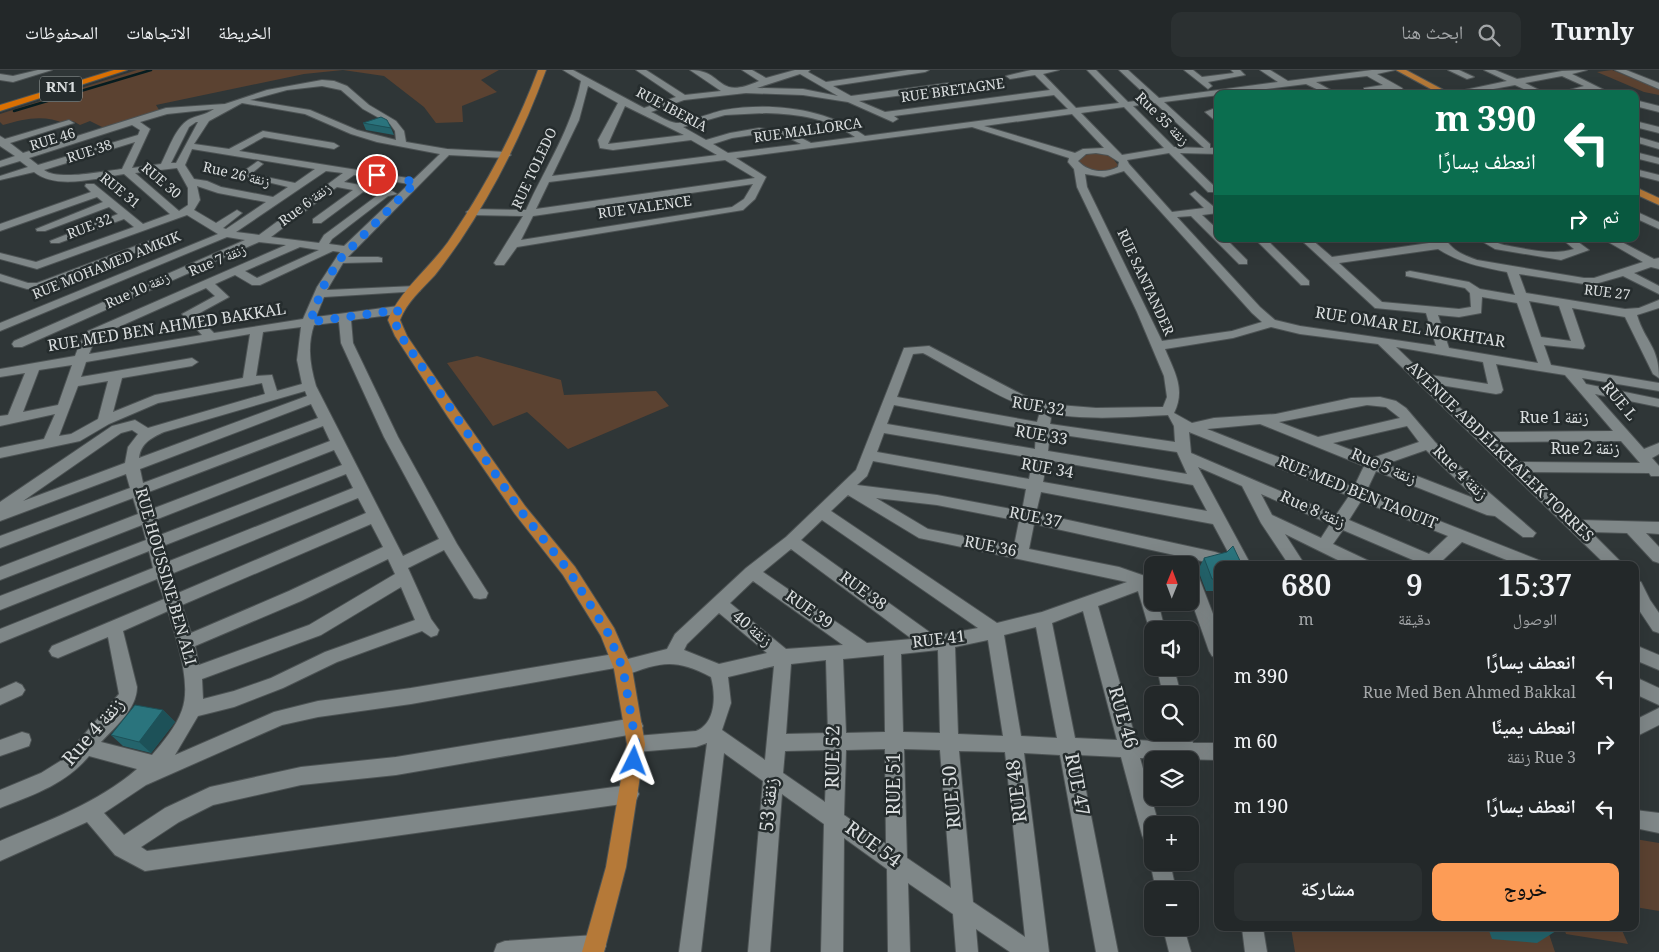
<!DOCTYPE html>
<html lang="ar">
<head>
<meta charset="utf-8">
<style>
  body { margin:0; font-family:Georgia,"Noto Naskh Arabic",serif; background:#2b3031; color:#f1f3f6; direction:rtl; height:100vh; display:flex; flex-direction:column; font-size:19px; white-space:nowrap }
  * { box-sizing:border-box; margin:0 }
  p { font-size:16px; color:#a3a6a8 }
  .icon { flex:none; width:28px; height:28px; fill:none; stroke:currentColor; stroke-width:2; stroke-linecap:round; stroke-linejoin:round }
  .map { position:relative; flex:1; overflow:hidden; direction:ltr }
  .drawer { position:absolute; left:1214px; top:491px; width:425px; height:370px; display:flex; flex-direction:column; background:#232829; border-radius:10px; box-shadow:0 5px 20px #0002,0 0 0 1px #404446; direction:rtl }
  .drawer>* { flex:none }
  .top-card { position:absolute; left:1214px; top:20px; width:425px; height:152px; border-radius:10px; box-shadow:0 5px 20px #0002,0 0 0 1px #404446; direction:rtl; background:#0b6e4f; color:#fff; overflow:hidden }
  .needle { width:32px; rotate:1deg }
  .buttons { position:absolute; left:1144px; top:486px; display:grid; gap:10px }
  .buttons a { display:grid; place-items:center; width:55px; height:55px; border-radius:10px; background:#232829; box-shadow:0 5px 20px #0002,0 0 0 1px #404446; font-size:25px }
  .pin { position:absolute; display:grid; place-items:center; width:42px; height:42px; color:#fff; margin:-21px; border:2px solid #fff; border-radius:50%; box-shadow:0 1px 5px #0007 }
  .me { position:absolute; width:55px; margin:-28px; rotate:3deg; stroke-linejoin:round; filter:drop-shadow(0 0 4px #0008) }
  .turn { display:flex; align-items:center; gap:18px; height:105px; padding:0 20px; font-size:22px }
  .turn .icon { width:65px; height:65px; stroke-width:2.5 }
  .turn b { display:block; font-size:35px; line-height:42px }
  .then { display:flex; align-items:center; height:48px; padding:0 20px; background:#0003; gap:10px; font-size:19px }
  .eta { display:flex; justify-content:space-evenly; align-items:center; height:85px; text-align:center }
  .eta b { font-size:30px; font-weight:600; line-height:35px }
  .cta { display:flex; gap:10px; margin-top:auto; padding:10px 20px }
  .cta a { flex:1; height:58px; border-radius:10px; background:#fd9c56; color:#111; font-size:20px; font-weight:600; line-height:58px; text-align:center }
  .cta a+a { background:#2b3031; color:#f1f3f6 }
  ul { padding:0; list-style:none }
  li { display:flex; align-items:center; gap:15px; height:65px; padding:0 20px }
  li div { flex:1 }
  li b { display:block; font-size:19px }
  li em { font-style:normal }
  header { display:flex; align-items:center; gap:30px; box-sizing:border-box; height:70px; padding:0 25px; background:#232829; border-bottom:1px solid #404446 }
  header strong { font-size:24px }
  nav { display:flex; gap:28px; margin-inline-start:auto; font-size:18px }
  .search { width:350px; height:45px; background:#2b3031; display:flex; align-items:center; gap:12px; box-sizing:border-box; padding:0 18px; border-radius:10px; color:#a3a6a8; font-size:19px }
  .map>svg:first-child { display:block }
  .green { fill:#5b4231 }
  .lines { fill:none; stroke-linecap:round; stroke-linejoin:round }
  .stream { stroke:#061c1f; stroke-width:2.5 }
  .minor-casing { stroke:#4d5354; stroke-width:2 }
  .major-casing { stroke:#4d5354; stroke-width:2 }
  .highway-casing { stroke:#4d5354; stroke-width:2 }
  .minor { fill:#7f8788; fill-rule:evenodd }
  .major { fill:#b57938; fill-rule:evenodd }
  .highway { fill:#d97003; fill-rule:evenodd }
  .wall { fill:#24646c }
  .shaded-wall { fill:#1d5158 }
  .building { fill:#2a747d; stroke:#1d5158 }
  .route { stroke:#1a73e8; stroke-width:9; stroke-dasharray:0 16.2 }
  .labels { text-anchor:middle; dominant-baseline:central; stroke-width:5; stroke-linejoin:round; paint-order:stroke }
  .far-street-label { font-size:14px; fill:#d9ddde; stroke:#252c2d }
  .shield { fill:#252c2d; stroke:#a3a8a9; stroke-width:1 }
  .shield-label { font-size:15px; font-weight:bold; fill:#d9ddde }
  .street-label { font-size:16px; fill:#d9ddde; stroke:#252c2d }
  .near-street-label { font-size:19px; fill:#d9ddde; stroke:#252c2d }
</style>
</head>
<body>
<header>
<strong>Turnly</strong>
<div class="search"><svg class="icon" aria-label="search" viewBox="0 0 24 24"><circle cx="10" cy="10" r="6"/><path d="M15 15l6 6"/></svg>ابحث هنا</div>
<nav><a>الخريطة</a><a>الاتجاهات</a><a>المحفوظات</a></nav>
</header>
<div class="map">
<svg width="1659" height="882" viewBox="0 0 1659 882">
  <rect width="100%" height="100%" fill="#2f3637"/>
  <g class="green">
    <path d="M137 0H499L481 10 497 22 462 36 463 52 436 53 424 37 384 6 343 0 304 4 156 35 161 43 118 57 112 54 104 58 90 51 80 55 73 51 65 54C44 44 24 49 3 55L0 52V44Z"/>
    <path d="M1612 0 1659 19V25L1644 22 1597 2Z"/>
    <path d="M1092 83 1111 86 1118 95C1108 108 1090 99 1078 94V88Z"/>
    <path d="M477 286 561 310 564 325 656 321 669 336 568 379 527 342 493 356 447 293Z"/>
    <path d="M1635 769 1659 773V841L1635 837Z"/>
    <path d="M1291 858H1547L1555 882H1295Z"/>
    <path d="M1564 858H1621L1628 874 1566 864Z"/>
  </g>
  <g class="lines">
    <path class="stream" d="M14 41 151 0"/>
    <g class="minor-casing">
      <g id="minor">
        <path d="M38 0H52L13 12 0 10V4L13 6Z"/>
        <path d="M563 0H573L644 38 676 27 636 0H646L685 25 721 21 690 0C725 0 715 31 759 11L742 0H752L766 8 795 0H810L808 2 826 12 908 0H929L925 2 833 16 851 26 948 13 952 16 948 19 859 31 885 42 1050 20 1035 5 1010 9 1006 6 1031 0H1059L1043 4 1076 38 1119 33 1087 0H1096L1128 32 1150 29 1119 0H1128L1159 28 1278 12 1260 0H1270L1288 11 1372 0H1395L1377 4 1402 18 1403 20 1399 23 1390 19 1364 22V18L1383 15 1367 6 1316 12 1338 24H1327L1306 14 1164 32 1210 74V78H1218V84L1180 83 1216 118V122H1208L1169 83 1127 90 1129 94 1172 142 1204 138 1190 124 1195 121 1214 137H1218V143L1202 145 1218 160V169H1226L1247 190V194H1239L1191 146 1177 147 1260 237 1275 250 1300 256 1436 276 1426 243 1375 238 1300 169H1311L1332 187 1436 172 1435 169H1445C1454 181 1461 184 1477 190L1584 208H1594L1643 192 1603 169H1616L1654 189 1659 188V199L1651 197 1634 203 1659 216V224L1623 206 1595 214H1584L1519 204 1526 223 1625 239 1639 238 1659 230V238L1637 245C1645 272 1659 276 1659 308L1653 304 1625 247 1572 238 1585 276 1583 279 1544 275 1551 295 1659 313V321L1582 308 1586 314 1659 329V337L1595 324 1644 379 1659 373V384L1652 388 1659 396V406H1651L1649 403 1528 402 1579 450 1659 452V464L1646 463 1659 477V493L1653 491 1627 463 1591 462 1624 495H1606L1378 274 1300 264 1271 257 1233 268 1165 279C1174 301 1186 319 1174 343L1192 353 1214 348 1276 344 1351 328 1380 327 1396 331 1406 338 1435 372 1470 406 1536 463 1533 467H1523L1495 446 1487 445 1376 401 1366 422 1541 491 1543 495H1519L1462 472 1443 490 1448 495H1419L1420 493 1343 460 1333 474 1369 491 1371 495H1348L1285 464 1305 495H1289L1261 453 1242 416 1198 397 1251 495H1235L1213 454 1041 422 1036 443 1215 482 1221 484 1223 488 1221 492 1215 494 1034 454 1029 479 1119 497 1145 506 1152 504V532H1158L1165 560H1152L1151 565 1138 521 1098 536 1136 670 1174 672 1172 662H1190L1193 673H1218V690L1140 688 1159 755H1152V775L1145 772 1142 765 1121 687 1079 685 1118 882H1096L1060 685 1024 683 1049 882H1010L976 859 978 882H956L953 844 908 813 910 882H888L887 799 844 768 843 882H821L824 754 782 724 770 882H748L763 711 724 683 701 882H679L707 673 696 677 636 682 629 680 627 674 629 668 636 666 696 661C716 653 716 625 711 607 673 587 660 593 623 606L617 604 615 598 411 634 318 647 282 655 146 715 104 743 124 765 165 738 210 717 301 697 396 687 634 648 640 650 643 656 640 662 634 664 396 705 301 715 213 735 179 752 141 777 147 781 629 715 636 718 639 724 636 730 629 733 145 801 115 785 87 752 0 791V771C47 751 98 733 137 699L89 686C66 714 33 725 0 738V720L41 703 62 690 119 624 108 567 58 588 52 586 49 581 52 576 164 529 157 509 0 573V559L153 498 149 481 0 540V526L146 470 142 455 0 510V497L138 444 133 428 0 478V466L130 418 126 404 0 451V432L112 356 135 350 148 358 265 324 262 313 158 333 109 354 80 371 0 388V378L44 369 55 344 0 356V346L8 345 25 303 0 307V299L75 286 80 273 88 261 286 175 259 172 22 277H14L12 274 14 271 245 170 227 167 0 261V253L218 164 187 145 37 199 0 189V183L36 192 134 157 124 149 59 173H51L50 171 118 144 109 137 45 161H37L36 159 103 132 97 127 0 161V154L91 122 85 116 86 114H94L143 154 170 144 124 104C98 108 56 120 34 102L0 110V106L28 97 20 91 0 97V91L15 86 0 76V66L5 69 69 50 74 53 10 73 23 83 166 38 225 34 267 20 322 10 334 11 347 16 369 35 396 51 404 61 406 72 447 79 506 82 511 85 506 88 449 85 348 187H378L382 188V192L343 193 327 220 416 216 420 217V221L324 227 316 247 398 236 404 240 398 244 351 250 353 273 398 367 457 474 488 523 486 528 480 529 474 528 444 480 408 498 431 549 439 560 437 565 431 567 422 561 337 592 283 618 234 637 198 646 175 685 274 642 318 631 411 618 620 583 626 585 628 589 667 579 675 564 746 498 786 467 856 400 904 278 929 276 1023 325 1046 334 1096 338 1163 337 1167 327 1164 306 1137 242 1077 117 1074 99 1068 92 1069 88 972 57 736 88 766 107 755 129 743 140 517 177 504 195H496L494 193 523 146 471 145 466 142 471 139 526 140C545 98 572 58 581 11ZM800 4 838 26 803 19 757 18ZM322 16 341 20 363 39 390 54 395 61 396 70 357 60 310 40 250 30 287 20ZM588 16 618 33 598 70 600 78 613 80 691 70 717 85 552 106 579 50ZM746 23 803 25 848 32 893 52 898 49 894 46 1054 25 1068 39 865 66C825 38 771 32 724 40 713 42 683 54 676 53 668 52 658 45 651 42L684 30ZM242 33 305 44 351 64 377 72 440 84 414 109 239 81 264 67 334 79 339 76 334 73 263 61 229 79 194 74 209 51ZM1155 33 1204 78 1174 77 1133 36ZM625 36 684 65 608 74ZM1124 37 1164 78 1122 85 1081 43ZM214 39C204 46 196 45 188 50 175 58 168 81 161 94L132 98 150 59 140 52 167 44ZM766 43C798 44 828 48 855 67L811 73 790 62 759 58 730 63 706 70 683 57 725 45ZM1072 44 1104 78 1083 79 1075 83 984 56ZM196 52H198L176 93H171L189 57ZM132 55 140 60 138 65 38 95 29 88ZM759 64 785 66 801 74 728 83 713 74 732 68ZM135 72 122 99C104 101 58 111 44 100ZM192 79 315 99 295 113 251 104 263 94 258 91 238 105 288 117 273 127 221 117 207 111 194 109 185 95ZM1096 83 1108 85 1119 92 1118 97C1105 104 1088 102 1078 91L1086 84ZM725 90 755 108 536 139 549 112ZM177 98 188 118V135L179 141 135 103ZM326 101 343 103 259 165 236 162ZM1124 101 1252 243 1262 252 1232 261 1162 271 1087 117 1085 104 1104 107ZM354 105 409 114 344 176 329 174 332 169 388 126 397 124 392 121 344 112ZM753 114 744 129 732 137 521 170 533 146ZM197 116 218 123 266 132 226 159 223 158 242 143 237 140 216 153 194 140 200 130ZM337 117 353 120 313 149V153H321L363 122 378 125 324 165 319 173 271 167ZM300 177 319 180 257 208 245 201ZM1438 179C1460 193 1481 197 1507 202L1515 225 1480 219 1469 212 1410 201 1406 202V206L1465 218 1470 223 1471 237 1459 239 1382 232 1339 193ZM333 181 340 182 317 217 303 249 214 263 196 245 229 227 215 214 235 205 252 215H260ZM206 218 215 226 182 244 202 265 89 284 96 267ZM1482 227 1517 233 1538 293 1449 278 1438 245 1459 247 1481 243ZM1529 231 1559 236 1571 271 1541 267ZM339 252 341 273 384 367 439 469 403 486 316 316C310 295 307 276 314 255ZM301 257 297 290 302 314 277 321 272 305 256 306 263 262ZM250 264 243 308 155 325 113 342 122 308 192 296 198 292 192 288 81 307 86 292ZM1396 277 1483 292 1488 314 1424 304ZM923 283C956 300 1008 335 1043 342 1082 351 1128 347 1168 345L1174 356 1175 372 1050 354 1051 348 1044 344 1039 345 1037 352 897 327 913 284ZM1496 294 1565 305 1613 361 1486 362 1434 314 1496 324 1501 323 1503 320ZM72 295 58 335 23 342 39 300ZM108 311 98 349 71 364 59 366 78 316ZM305 321 307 326 139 388C141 373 151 368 164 362ZM311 334 318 348 143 413 140 399ZM894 335 1036 361 1035 379 887 354ZM1367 335 1386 337 1400 348 1318 367 1279 352ZM1260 354 1364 396 1354 417 1207 359ZM323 356 330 371 152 439 146 423ZM1407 356 1419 372 1372 388 1333 373ZM132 360 138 364 128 377 125 393 23 431 121 363ZM1189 362 1349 426 1336 445 1191 383ZM884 363 1033 388 1029 409 877 382ZM1050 363 1177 382 1187 404 1048 381ZM1621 371 1640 393 1517 392 1496 372ZM334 380 342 395 160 465 155 450ZM1426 380 1476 429 1386 394ZM1047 390 1193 415 1207 441 1043 412ZM873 391 1026 419 1022 441 937 425 857 415 867 406ZM346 404 353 418 167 492 163 476ZM1261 424 1330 454 1321 468 1272 445ZM848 425 919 468 1127 512 1042 542 997 553 831 441ZM358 428 366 443 178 523 171 504ZM876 428 937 435 1019 451 1014 476 928 459ZM1361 431 1448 466 1429 484 1349 450ZM822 450 978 558 935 566 801 470ZM371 454 383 477 289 521 191 563 182 535ZM791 479 912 569 867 573 763 502ZM388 489 395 504 309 555 199 595 195 576 301 531ZM753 511 843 575 786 579 730 533ZM401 517 415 550 325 582 271 608 234 621 203 629 202 609 321 565ZM168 541C176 568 192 613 182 640 176 657 163 672 152 685L101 672C115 657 137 639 137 617L123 561ZM1083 541 1117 670 1075 668 1052 553ZM719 543 767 583 719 594 684 580 687 574ZM1036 557 1057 668 1021 666 1004 565ZM988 570 1003 666 958 664 955 577ZM938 580 940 663 903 662 901 584ZM884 585 885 662 846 663 843 589ZM826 590 828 663 786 664 791 594ZM774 596 765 690 722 660 731 633 728 607ZM885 679 886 774 844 745 846 680ZM904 679 940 680 951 818 907 788ZM827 680 825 732 783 703 785 681ZM959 681 1005 682 1025 867 973 832Z"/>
        <path d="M1184 0H1193L1202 7 1234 3 1231 0H1240L1245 5 1208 12 1212 16 1208 19Z"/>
        <path d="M1448 0H1459L1474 7 1467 9Z"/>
        <path d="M1484 0H1495L1517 9 1562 1 1587 0 1572 4 1612 24C1604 24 1599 21 1592 20 1587 19 1564 24 1555 24L1584 16 1562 6 1525 13 1547 24H1535L1515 15 1466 24H1446L1507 11Z"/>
        <path d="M1615 0H1626L1659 13V19Z"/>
        <path d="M1635 30 1659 36V42L1635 36Z"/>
        <path d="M1218 37 1216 43 1218 53 1205 42Z"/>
        <path d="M1635 51 1659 57V63L1635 57Z"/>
        <path d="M1635 66 1659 73V79L1635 72Z"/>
        <path d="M1635 82 1659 88V94L1635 88Z"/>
        <path d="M1635 99 1659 105V111L1635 105Z"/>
        <path d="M1635 141 1659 152V159L1635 148Z"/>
        <path d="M170 163 175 166 174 168 42 218 27 219 0 211V204L28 213H37Z"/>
        <path d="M1255 169H1266L1309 211V215H1301Z"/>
        <path d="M1348 169H1362L1353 172Z"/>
        <path d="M1478 169C1488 169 1494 172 1504 175 1527 179 1553 186 1574 179L1562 169H1574L1589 180 1561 190 1495 179Z"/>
        <path d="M1190 499 1196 501 1198 505 1218 557V588L1212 586 1209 581 1190 527Z"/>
        <path d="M1635 510 1641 512 1650 530 1659 543V563L1653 561 1635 534Z"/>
        <path d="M1635 575 1659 585V600L1635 590Z"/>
        <path d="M1157 598H1174L1181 625H1163Z"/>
        <path d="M1635 607 1659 618V635L1635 624Z"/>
        <path d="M16 612 22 615 25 620 22 625 0 635V619Z"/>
        <path d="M1659 638V655L1635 667V650Z"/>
        <path d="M22 662 29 664 31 670 29 676 0 686V670Z"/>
        <path d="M1635 740 1659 743V763L1635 758Z"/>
        <path d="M1152 786V792H1170L1176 820H1156L1150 792Z"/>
        <path d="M1163 858H1184L1191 882H1169Z"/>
        <path d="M1242 858H1263L1267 882H1245Z"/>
        <path d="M595 865 603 868 606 876 603 882H494L497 874 505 871Z"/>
      </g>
    </g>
    <g class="major-casing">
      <g id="major">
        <path d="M538 0H546C524 60 496 117 460 171 452 182 444 194 435 205 422 219 407 232 400 250L407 266 458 341 525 436 575 497 614 558 632 599 645 674 626 797 604 882H582L606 797 627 674 614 599 601 566 563 505 515 444 448 347 395 266 388 250C399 222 430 197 448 172 485 118 515 61 538 0Z"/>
        <path d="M1396 0H1406L1451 24H1440Z"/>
        <path d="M1635 117 1659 128V135L1635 124Z"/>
      </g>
    </g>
    <g class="highway-casing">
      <path id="highway" d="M114 0H127L0 41V35Z"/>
    </g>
    <use href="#minor" class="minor"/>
    <use href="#major" class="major"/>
    <use href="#highway" class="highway"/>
  </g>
  <g class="wall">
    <path d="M363 53 391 58 394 65 366 60Z"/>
    <path d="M1204 488 1218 495V521H1206L1198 500Z"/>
    <path d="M163 640 175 652 151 683 123 676 111 665Z"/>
    <path d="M1488 858H1555L1556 861 1537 873 1492 869Z"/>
  </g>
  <path class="shaded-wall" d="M163 640 175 652 151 683 139 672Z"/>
  <g class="building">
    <path d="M381 47 387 50 391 58 363 53Z"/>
    <path d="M1233 476 1242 495H1218V509H1212L1204 488 1227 482Z"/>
    <path d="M135 635 163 640 139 672 111 665Z"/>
    <path d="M1514 858H1555L1556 861Z"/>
  </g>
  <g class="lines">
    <path class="route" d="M377 105 416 112 339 190 323 217 310 252 398 240 394 250 401 266 520 440 569 501 608 563 623 599 636 674 634 691"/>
  </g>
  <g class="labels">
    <g class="far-street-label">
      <text transform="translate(953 22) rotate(-8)">RUE BRETAGNE</text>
      <text transform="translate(671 41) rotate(28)">RUE IBERIA</text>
      <text transform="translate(1161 50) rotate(45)">Rue 35 زنقة</text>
      <text transform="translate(808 62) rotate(-8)">RUE MALLORCA</text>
      <text transform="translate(53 71) rotate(-17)">RUE 46</text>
      <text transform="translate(90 83) rotate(-18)">RUE 38</text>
      <text transform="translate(536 99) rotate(-65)">RUE TOLEDO</text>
      <text transform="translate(236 106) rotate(13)">Rue 26 زنقة</text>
      <text transform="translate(160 112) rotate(40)">RUE 30</text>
      <text transform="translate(119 122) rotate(39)">RUE 31</text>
      <text transform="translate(306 136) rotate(-37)">Rue 6 زنقة</text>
      <text transform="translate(645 139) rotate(-8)">RUE VALENCE</text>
      <text transform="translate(90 158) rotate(-21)">RUE 32</text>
      <text transform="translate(218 192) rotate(-23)">Rue 7 زنقة</text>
      <text transform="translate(107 197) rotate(-22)">RUE MOHAMED AMKIK</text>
      <text transform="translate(1144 213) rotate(65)">RUE SANTANDER</text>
      <text transform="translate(138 222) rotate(-24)">Rue 10 زنقة</text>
      <text transform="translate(1607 224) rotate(7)">RUE 27</text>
    </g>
    <rect class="shield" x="40" y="6.5" width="42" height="25" rx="4"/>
    <g class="shield-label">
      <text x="61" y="19">RN1</text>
    </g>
    <g class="street-label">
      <text transform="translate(167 259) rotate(-9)">RUE MED BEN AHMED BAKKAL</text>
      <text transform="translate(1410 259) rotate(9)">RUE OMAR EL MOKHTAR</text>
      <text transform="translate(1618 332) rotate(50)">RUE L</text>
      <text transform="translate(1038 338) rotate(9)">RUE 32</text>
      <text x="1554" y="349">Rue 1 زنقة</text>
      <text transform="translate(1041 367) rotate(10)">RUE 33</text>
      <text x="1585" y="380">Rue 2 زنقة</text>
      <text transform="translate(1499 383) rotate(44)">AVENUE ABDELKHALEK TORRES</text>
      <text transform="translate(1383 398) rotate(23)">Rue 5 زنقة</text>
      <text transform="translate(1047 400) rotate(10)">RUE 34</text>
      <text transform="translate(1459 404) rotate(45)">Rue 4 زنقة</text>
      <text transform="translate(1357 424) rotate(22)">RUE MED BEN TAOUIT</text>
      <text transform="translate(1312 441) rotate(24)">Rue 8 زنقة</text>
      <text transform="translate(1035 449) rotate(11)">RUE 37</text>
      <text transform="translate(990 478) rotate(11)">RUE 36</text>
      <text transform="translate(164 507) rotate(74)">RUE HOUSSINE BEN ALI</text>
      <text transform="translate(862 522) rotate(36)">RUE 38</text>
      <text transform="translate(808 541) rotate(35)">RUE 39</text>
      <text transform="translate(751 560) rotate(40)">زنقة 40</text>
      <text transform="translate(939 571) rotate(-7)">RUE 41</text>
    </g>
    <g class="near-street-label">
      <text transform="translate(1121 648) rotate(74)">RUE 46</text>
      <text transform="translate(95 663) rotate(-49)">Rue 4 زنقة</text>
      <text transform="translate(835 687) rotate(-89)">RUE 52</text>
      <text transform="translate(896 714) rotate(-90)">RUE 51</text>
      <text transform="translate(1075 715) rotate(79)">RUE 47</text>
      <text transform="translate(1019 721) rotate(-97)">RUE 48</text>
      <text transform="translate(954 727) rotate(-95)">RUE 50</text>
      <text transform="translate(771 735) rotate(-85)">زنقة 53</text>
      <text transform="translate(872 776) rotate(36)">RUE 54</text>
    </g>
  </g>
</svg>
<div class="buttons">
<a><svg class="needle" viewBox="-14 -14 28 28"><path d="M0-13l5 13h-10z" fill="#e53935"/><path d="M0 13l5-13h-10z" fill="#a3a6a8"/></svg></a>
<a><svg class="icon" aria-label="sound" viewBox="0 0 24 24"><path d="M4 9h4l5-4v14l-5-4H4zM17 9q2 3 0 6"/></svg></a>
<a><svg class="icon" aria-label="search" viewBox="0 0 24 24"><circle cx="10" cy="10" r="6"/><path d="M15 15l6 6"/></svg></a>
<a><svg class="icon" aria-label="layers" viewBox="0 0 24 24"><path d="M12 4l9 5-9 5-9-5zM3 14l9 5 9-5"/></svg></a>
<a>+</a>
<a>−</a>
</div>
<div class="pin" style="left:377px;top:105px;background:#d93025"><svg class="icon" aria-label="arrive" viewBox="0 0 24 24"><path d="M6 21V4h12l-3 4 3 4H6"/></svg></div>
<svg class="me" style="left:634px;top:691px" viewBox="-20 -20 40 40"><path d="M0-17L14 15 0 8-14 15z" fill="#1a73e8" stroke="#fff" stroke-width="4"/></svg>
<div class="top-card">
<div class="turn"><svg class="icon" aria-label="left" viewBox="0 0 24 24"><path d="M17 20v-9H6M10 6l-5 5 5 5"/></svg><div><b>390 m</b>انعطف يسارًا</div></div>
<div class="then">ثم<svg class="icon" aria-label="right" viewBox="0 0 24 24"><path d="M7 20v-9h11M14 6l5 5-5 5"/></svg></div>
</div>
<section class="drawer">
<div class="eta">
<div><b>15:37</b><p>الوصول</p></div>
<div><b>9</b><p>دقيقة</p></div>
<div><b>680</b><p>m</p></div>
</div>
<ul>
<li><svg class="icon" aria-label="left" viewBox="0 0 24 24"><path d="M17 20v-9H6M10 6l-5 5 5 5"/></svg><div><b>انعطف يسارًا</b><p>Rue Med Ben Ahmed Bakkal</p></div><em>390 m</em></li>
<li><svg class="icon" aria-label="right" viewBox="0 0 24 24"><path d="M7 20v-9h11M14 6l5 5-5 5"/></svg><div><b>انعطف يمينًا</b><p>Rue 3 زنقة</p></div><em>60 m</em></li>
<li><svg class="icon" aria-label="left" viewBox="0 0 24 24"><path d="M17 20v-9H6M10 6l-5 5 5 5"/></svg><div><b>انعطف يسارًا</b></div><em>190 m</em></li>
</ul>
<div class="cta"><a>خروج</a><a>مشاركة</a></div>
</section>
</div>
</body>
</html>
